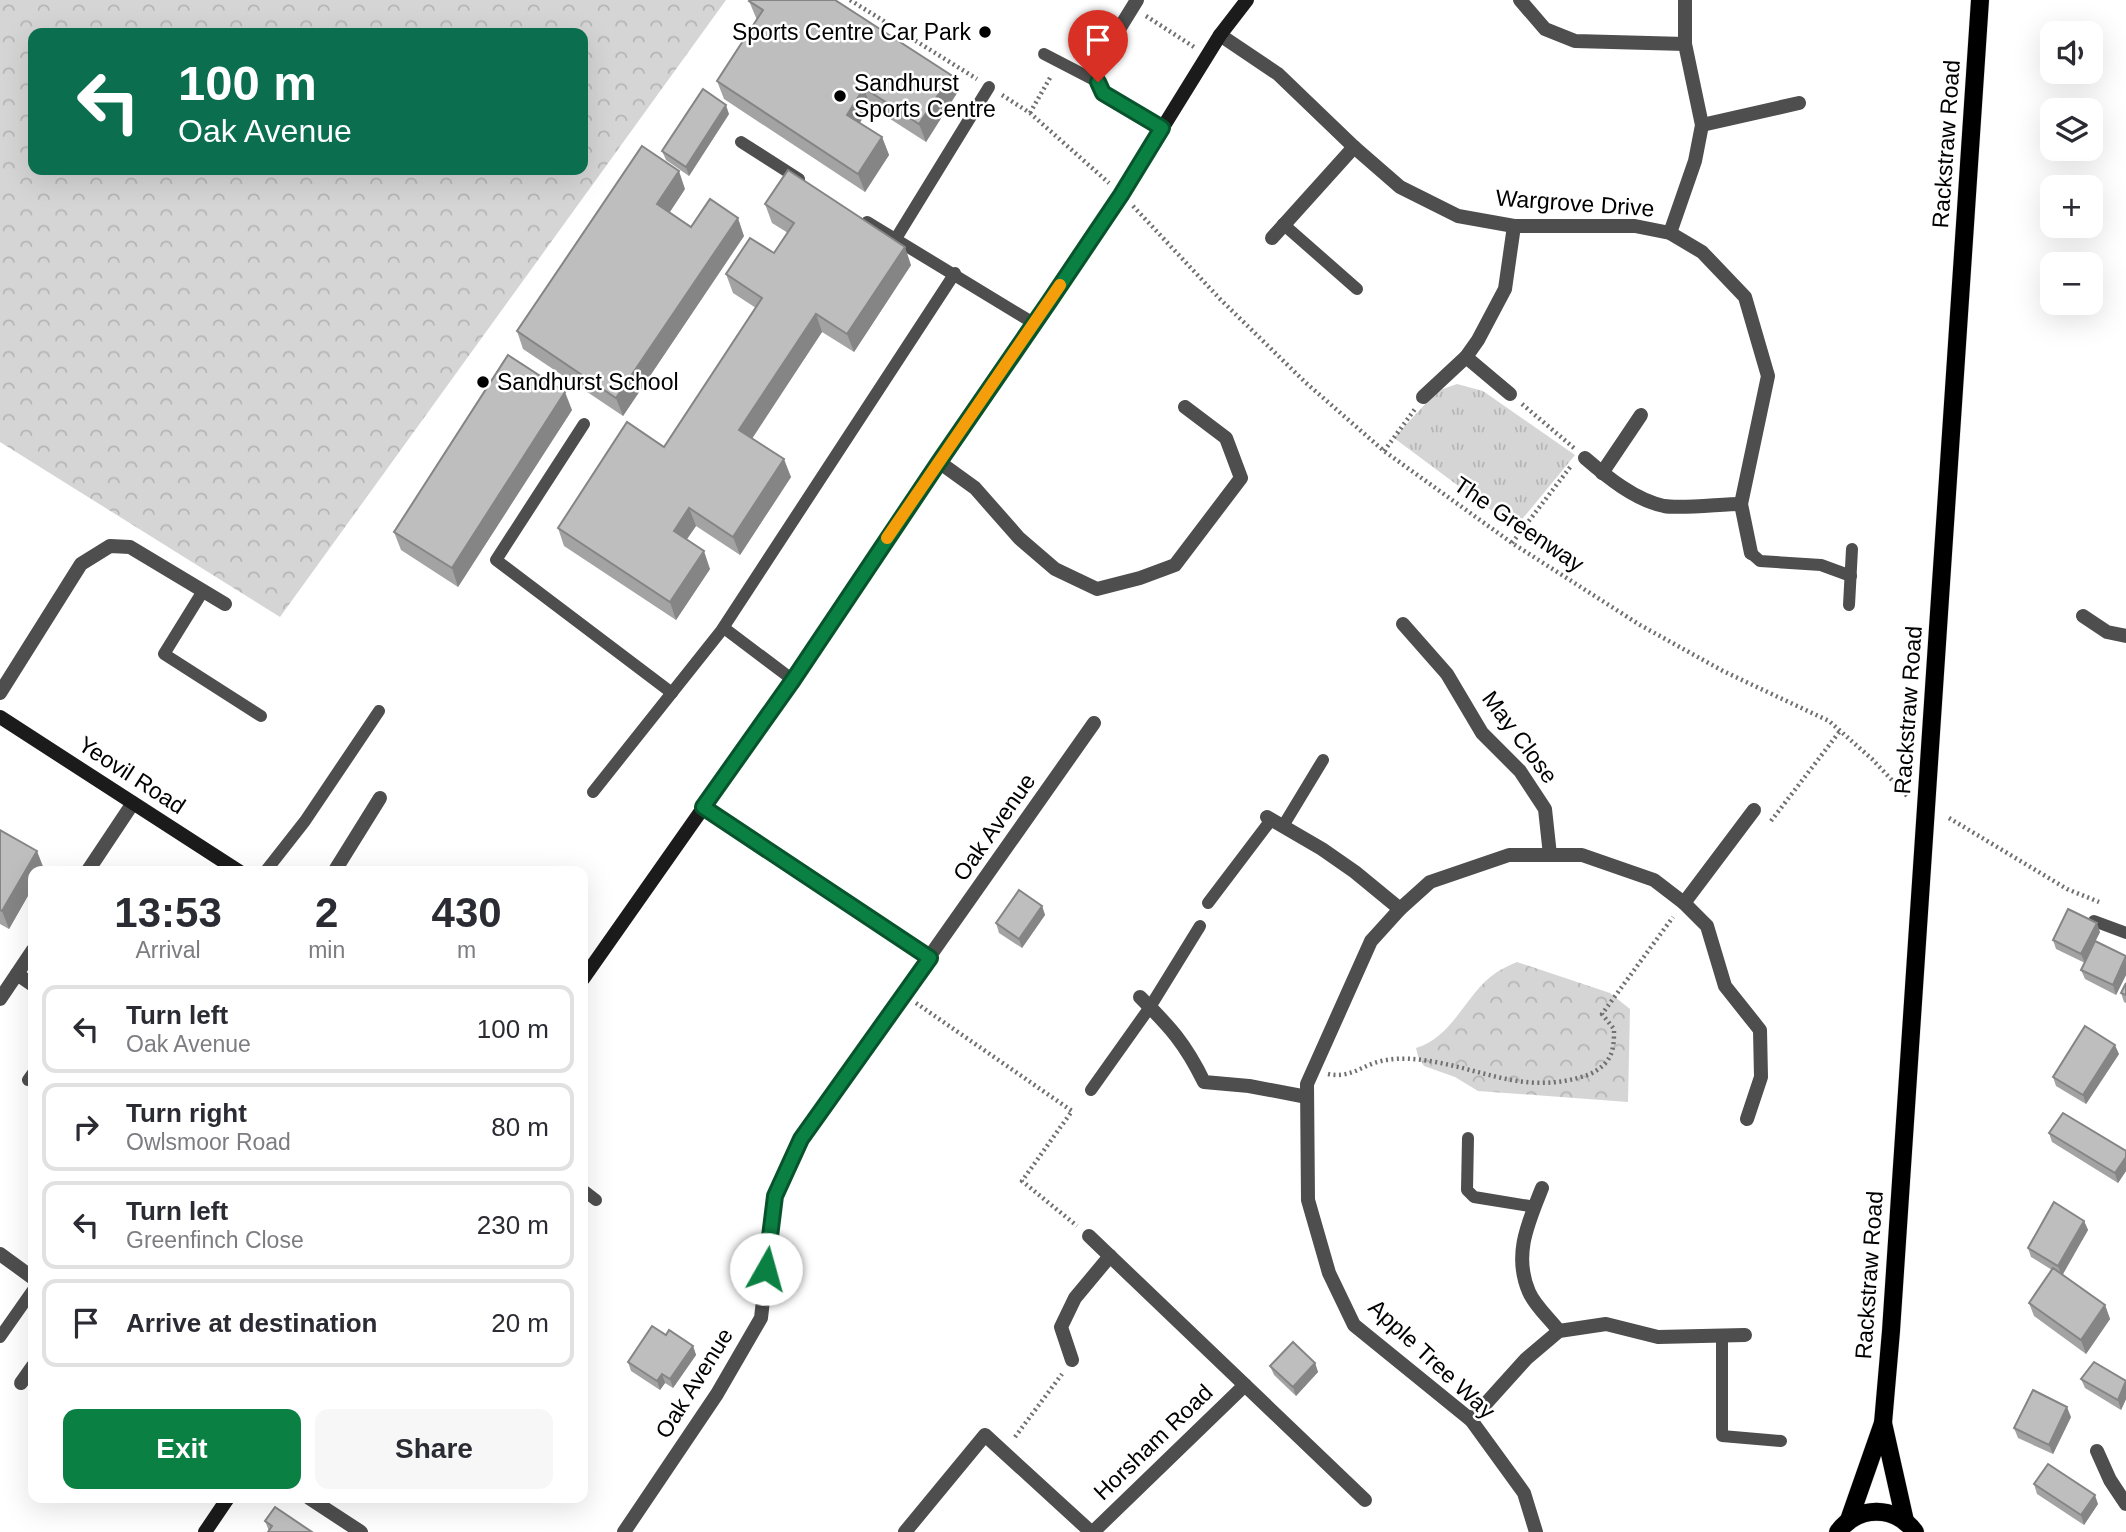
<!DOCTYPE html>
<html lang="en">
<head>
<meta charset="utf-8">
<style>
  body { margin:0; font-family:Helvetica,sans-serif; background:#f7f7f7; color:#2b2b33; height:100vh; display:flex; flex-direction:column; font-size:26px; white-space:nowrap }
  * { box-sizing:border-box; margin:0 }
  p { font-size:23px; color:#7c7c81 }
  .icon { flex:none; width:38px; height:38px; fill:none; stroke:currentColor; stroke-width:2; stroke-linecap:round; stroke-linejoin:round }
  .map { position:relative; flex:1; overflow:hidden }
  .side { position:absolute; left:28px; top:866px; width:560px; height:637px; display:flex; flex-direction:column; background:#fff; border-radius:14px; box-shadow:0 7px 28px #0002 }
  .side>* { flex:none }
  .hud { position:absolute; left:28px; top:28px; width:560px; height:147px; border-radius:14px; box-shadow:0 7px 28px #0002; background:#0b6e4f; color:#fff; overflow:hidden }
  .tools { position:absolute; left:2040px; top:21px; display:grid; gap:14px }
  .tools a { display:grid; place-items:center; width:63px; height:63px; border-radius:14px; background:#fff; box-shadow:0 7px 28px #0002; font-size:35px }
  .pin { position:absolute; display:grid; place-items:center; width:60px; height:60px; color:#fff; margin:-72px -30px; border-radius:50% 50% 50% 0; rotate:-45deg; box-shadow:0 0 7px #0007 }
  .pin .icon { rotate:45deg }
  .me { position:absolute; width:77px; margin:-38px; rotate:7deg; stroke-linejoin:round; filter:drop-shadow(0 0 5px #0008) }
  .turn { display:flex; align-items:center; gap:24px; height:147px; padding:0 35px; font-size:32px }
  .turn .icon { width:91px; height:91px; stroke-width:2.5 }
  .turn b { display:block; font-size:49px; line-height:60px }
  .eta { display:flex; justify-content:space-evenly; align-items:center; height:119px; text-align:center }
  .eta b { font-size:42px; font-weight:700; line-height:49px }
  .cta { display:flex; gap:14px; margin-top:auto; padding:14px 35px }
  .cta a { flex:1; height:80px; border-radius:14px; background:#0b8043; color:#fff; font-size:28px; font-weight:700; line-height:80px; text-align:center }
  .cta a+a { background:#f7f7f7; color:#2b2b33 }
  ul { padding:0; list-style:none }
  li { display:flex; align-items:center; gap:21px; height:88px; margin:0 14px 10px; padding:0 21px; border:4px solid #e1e1e2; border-radius:14px }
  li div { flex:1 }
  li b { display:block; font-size:26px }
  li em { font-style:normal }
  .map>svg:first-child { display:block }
  .grass { fill:url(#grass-tufts) }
  .park { fill:url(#park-crowns); fill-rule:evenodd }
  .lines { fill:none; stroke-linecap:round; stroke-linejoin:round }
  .primary-casing { stroke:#dbdbdb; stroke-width:19 }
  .path { stroke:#707070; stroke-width:4.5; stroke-dasharray:2 3.5; stroke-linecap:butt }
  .lane { stroke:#4e4e4e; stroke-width:12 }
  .street { stroke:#4e4e4e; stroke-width:14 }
  .secondary { stroke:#1b1b1b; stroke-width:14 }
  .primary { stroke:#000; stroke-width:18 }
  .wall { fill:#a3a3a3 }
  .shaded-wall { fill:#858585 }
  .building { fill:#bebebe; stroke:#858585; stroke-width:2 }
  .route-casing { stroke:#07532c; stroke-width:18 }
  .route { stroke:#0b8043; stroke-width:12 }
  .slow { stroke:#f59e0b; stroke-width:12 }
  .poi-dot { fill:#000; stroke:#fff; stroke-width:2.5 }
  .labels { text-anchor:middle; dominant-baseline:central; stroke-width:5; stroke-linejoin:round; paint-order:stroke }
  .poi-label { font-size:23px; fill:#000; stroke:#fff; text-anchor:start }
  .street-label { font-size:23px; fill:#000; stroke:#fff }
</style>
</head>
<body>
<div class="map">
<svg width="2126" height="1532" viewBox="0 0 2126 1532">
  <defs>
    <pattern id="grass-tufts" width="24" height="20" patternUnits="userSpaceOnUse" patternTransform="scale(1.75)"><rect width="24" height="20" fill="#d5d5d5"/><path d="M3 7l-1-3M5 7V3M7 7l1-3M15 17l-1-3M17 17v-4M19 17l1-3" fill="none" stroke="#b5b5b5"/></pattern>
    <pattern id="park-crowns" width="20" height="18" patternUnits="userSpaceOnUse" patternTransform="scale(1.75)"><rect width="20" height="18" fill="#d5d5d5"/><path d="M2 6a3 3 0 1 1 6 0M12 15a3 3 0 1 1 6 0" fill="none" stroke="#b5b5b5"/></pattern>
  </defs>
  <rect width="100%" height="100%" fill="#fff"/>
  <path class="grass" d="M1457 384 1483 391 1575 455 1515 528 1394 438 1437 391Z"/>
  <g class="park">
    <path d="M0 0H726L280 617 0 442ZM33 33H583V170H33Z"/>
    <path d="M1517 962 1610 993 1630 1009 1628 1102 1478 1091 1455 1077 1424 1066 1418 1056 1416 1048C1454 1037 1466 992 1497 972 1503 968 1510 965 1517 962Z"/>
  </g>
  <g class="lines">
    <g class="primary-casing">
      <g id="primary">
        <path d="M1883 1423 1905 1521"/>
        <path d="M1849 1520 1883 1423 1891 1331 1980 0"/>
        <path d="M1838 1532C1858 1505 1895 1505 1915 1532"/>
      </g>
    </g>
    <g class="path">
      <path d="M850 0 977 79"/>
      <path d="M1146 16 1194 47"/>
      <path d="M1002 95 1030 113 1109 183"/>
      <path d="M1030 113 1051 76"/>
      <path d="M1133 206 1220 299 1305 382 1384 451 1512 543 1640 625 1723 671 1829 721 1872 759 1907 796"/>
      <path d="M1522 404 1574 448"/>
      <path d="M1384 451 1415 409"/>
      <path d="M1512 543 1571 466"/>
      <path d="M1949 818 2067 889 2099 902"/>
      <path d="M1771 821 1840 731"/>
      <path d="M916 1003 1072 1111 1022 1181 1077 1226"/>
      <path d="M1328 1074C1347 1078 1358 1069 1374 1063 1386 1059 1400 1058 1412 1059 1472 1063 1519 1096 1581 1077 1594 1074 1608 1065 1612 1051 1614 1044 1614 1036 1614 1029L1602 1014 1673 917"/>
      <path d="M1015 1437 1062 1374"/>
    </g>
    <g class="lane">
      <path d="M1044 54 1098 82"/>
      <path d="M741 142 799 179"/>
      <path d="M867 222 1035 324"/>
      <path d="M1283 224 1357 289"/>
      <path d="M895 240 989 87"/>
      <path d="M584 424 496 560 672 693"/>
      <path d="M1751 553 1760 561 1821 565 1851 576"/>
      <path d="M203 591 164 654 261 716"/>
      <path d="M1849 605 1852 549"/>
      <path d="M724 628 793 680"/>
      <path d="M593 792 721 631 955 273"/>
      <path d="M1283 826 1323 760"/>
      <path d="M265 872 305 821 379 711"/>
      <path d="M1208 903 1271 820"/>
      <path d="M2094 921 2126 933"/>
      <path d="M28 1080 33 1073"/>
      <path d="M1091 1090 1150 1007 1200 926"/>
      <path d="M1468 1138 1467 1190 1474 1197 1535 1207"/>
      <path d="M583 1190 596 1200"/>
      <path d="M1722 1335V1436L1781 1441"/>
      <path d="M0 1337 33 1290"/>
    </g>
    <g class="street">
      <path d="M1137 0 1100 60C1097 70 1095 84 1103 93 1111 102 1150 120 1162 128"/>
      <path d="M1520 0 1545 29 1575 41 1685 44"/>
      <path d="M1220 35 1278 74 1354 147 1400 187 1458 216 1514 226H1635L1670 233 1702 252 1745 297 1768 376 1741 504 1751 553"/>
      <path d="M1702 125 1799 103"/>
      <path d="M1670 233 1695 161 1702 125 1685 44V0"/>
      <path d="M1272 238 1354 147"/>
      <path d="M1466 357 1510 394"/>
      <path d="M1423 397 1466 357 1478 340 1505 289 1514 226"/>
      <path d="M1585 458C1607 477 1635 500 1664 506 1681 509 1722 504 1741 504"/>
      <path d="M939 462 975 488 1019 538 1055 569 1097 589 1140 578 1175 565 1241 478 1226 438 1185 407"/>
      <path d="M1602 473 1641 415"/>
      <path d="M2083 616 2107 632 2126 636"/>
      <path d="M1403 624 1447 674 1482 733 1520 771 1545 809 1550 855"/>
      <path d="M0 693 81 564 110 546 130 547 225 604"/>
      <path d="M703 807 930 958"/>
      <path d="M1267 817 1322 849 1355 872 1400 909"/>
      <path d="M87 872 133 803"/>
      <path d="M334 872 380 798"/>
      <path d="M1684 903 1754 810"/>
      <path d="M17 974 33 985"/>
      <path d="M1140 997C1170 1027 1185 1043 1204 1082L1249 1086 1307 1097"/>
      <path d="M0 999 33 950"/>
      <path d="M1542 1188C1528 1223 1513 1255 1529 1292 1535 1306 1550 1319 1559 1331"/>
      <path d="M1089 1236 1365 1500"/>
      <path d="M0 1254 33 1278"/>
      <path d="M1072 1360 1061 1327 1075 1298 1110 1256"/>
      <path d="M21 1383 33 1366"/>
      <path d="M1471 1420 1526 1359 1559 1331 1606 1324 1658 1337 1745 1335"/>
      <path d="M2097 1451 2110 1480 2126 1504"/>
      <path d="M309 1498 361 1532"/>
      <path d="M624 1532 717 1394 761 1318 775 1196 801 1139 1094 723"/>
      <path d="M905 1532 985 1435 1091 1532"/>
      <path d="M1093 1532 1245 1385"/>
      <path d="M1536 1532 1524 1493 1471 1420 1354 1325 1329 1273 1308 1200 1307 1084 1371 941 1400 909 1430 882 1509 855H1582L1654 880 1684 903 1707 926 1725 986 1760 1030 1761 1077 1747 1119"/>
    </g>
    <g class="secondary">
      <path d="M0 717 240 872"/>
      <path d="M583 979 793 680 939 462 1035 324 1121 195 1220 35 1247 0"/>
      <path d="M205 1532 228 1498"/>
    </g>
    <use href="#primary" class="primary"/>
  </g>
  <g class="wall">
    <path d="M749 1 951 75 957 93 926 142 870 106 860 123 882 137 889 155 865 192 724 99 717 81 757 20Z"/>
    <path d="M729 114 689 176 666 160 662 151Z"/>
    <path d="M685 189 670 212 691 227 744 236 623 416 523 349 517 331Z"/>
    <path d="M765 204 911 265 854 352 822 332 752 438 791 477 740 555 696 526 687 539 710 569 676 620 564 546 558 528 664 447 756 308 733 293 726 274 774 253 788 233 772 223Z"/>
    <path d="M572 410 458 587 401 550 394 532Z"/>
    <path d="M0 830 44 869 33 872V887L9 929 0 924Z"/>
    <path d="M1042 906 1045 915 1022 948 999 933 996 923Z"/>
    <path d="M2100 932 2095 941 2126 956V975L2116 995 2085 979 2081 970 2085 963 2056 949 2053 940Z"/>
    <path d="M2126 983V1003L2124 1002 2121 993Z"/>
    <path d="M2119 1054 2086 1104 2056 1086 2053 1077Z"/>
    <path d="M2049 1133 2126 1151V1171L2118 1183 2052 1142Z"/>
    <path d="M2084 1221 2088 1230 2062 1274 2105 1305 2110 1319 2086 1354 2034 1316 2029 1303 2052 1270 2031 1257 2028 1248Z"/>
    <path d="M693 1346 696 1355 673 1388 665 1383 660 1390 631 1371 628 1362Z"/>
    <path d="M1315 1363 1318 1372 1296 1396 1274 1375 1270 1366Z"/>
    <path d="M2081 1379 2126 1381V1399L2121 1410 2085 1388Z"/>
    <path d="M2071 1417 2053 1454 2018 1438 2014 1428Z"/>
    <path d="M2034 1484 2098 1504 2084 1525 2037 1494Z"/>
    <path d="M265 1521 312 1532 269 1531Z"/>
  </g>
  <g class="shaded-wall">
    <path d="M951 75 957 93 926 142 919 124Z"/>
    <path d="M864 88 870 106 853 133 847 115Z"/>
    <path d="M726 105 729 114 689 176 686 167Z"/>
    <path d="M882 137 889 155 865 192 858 174Z"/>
    <path d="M679 171 685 189 663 222 657 204Z"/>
    <path d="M738 218 744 236 623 416 616 398Z"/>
    <path d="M905 247 911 265 854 352 847 334Z"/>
    <path d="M816 314 822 332 746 448 739 430Z"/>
    <path d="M565 392 572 410 458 587 452 568Z"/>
    <path d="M784 459 791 477 740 555 733 537Z"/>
    <path d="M689 508 696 526 680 549 674 531Z"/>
    <path d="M704 551 710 569 676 620 670 602Z"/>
    <path d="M37 851 44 869 43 872H33V887L9 929 2 911Z"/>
    <path d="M1042 906 1045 915 1022 948 1019 939Z"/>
    <path d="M2097 923 2100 932 2085 963 2081 954Z"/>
    <path d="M2126 959V975L2116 995 2113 985Z"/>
    <path d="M2115 1045 2119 1054 2086 1104 2083 1095Z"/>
    <path d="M2126 1157V1171L2118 1183 2115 1173Z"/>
    <path d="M2084 1221 2088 1230 2062 1276 2058 1266Z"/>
    <path d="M2105 1305 2110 1319 2086 1354 2081 1340Z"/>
    <path d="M693 1346 696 1355 673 1388 670 1379Z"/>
    <path d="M1315 1363 1318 1372 1296 1396 1293 1387Z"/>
    <path d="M662 1374 665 1383 660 1390 657 1381Z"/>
    <path d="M2126 1383V1399L2121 1410 2118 1400Z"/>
    <path d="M2067 1407 2071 1417 2053 1454 2049 1445Z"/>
    <path d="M2095 1495 2098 1504 2084 1525 2081 1515Z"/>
  </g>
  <g class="building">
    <path d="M750 0H835L951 75 919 124 864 88 847 115 882 137 858 174 717 81 763 10 749 1Z"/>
    <path d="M703 89 726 105 686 167 662 151Z"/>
    <path d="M642 146 679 171 657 204 691 227 710 199 738 218 616 398 517 331Z"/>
    <path d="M788 170 905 247 847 334 816 314 739 430 784 459 733 537 689 508 674 531 704 551 670 602 558 528 627 422 664 447 762 298 726 274 750 238 774 253 794 223 765 204Z"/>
    <path d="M508 355 565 392 452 568 394 532Z"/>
    <path d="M0 830 37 851 2 911 0 910Z"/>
    <path d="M1019 890 1042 906 1019 939 996 923Z"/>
    <path d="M2068 909 2097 923 2081 954 2053 940Z"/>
    <path d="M2095 941 2126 956 2113 985 2081 970Z"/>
    <path d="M2126 983V995L2121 993Z"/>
    <path d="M2085 1026 2115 1045 2083 1095 2053 1077Z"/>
    <path d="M2063 1113 2126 1151V1157L2115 1173 2049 1133Z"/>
    <path d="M2054 1202 2084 1221 2058 1266 2028 1248Z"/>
    <path d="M2053 1268 2105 1305 2081 1340 2029 1303Z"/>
    <path d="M652 1326 666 1335 669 1330 693 1346 670 1379 662 1374 657 1381 628 1362Z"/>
    <path d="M1293 1342 1315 1363 1293 1387 1270 1366Z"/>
    <path d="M2094 1362 2126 1381 2118 1400 2081 1379Z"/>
    <path d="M2033 1390 2067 1407 2049 1445 2014 1428Z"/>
    <path d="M2048 1464 2095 1495 2081 1515 2034 1484Z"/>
    <path d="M275 1507 312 1532H268L272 1526 265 1521Z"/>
  </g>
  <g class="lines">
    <g class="route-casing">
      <path id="route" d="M766 1269 775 1196 801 1139 930 958 703 807 793 680 939 462 1049 302 1121 195 1162 128 1103 93 1098 82"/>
    </g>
    <use href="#route" class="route"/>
    <path class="slow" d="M887 538 1060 285"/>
  </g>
  <g class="poi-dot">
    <circle cx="985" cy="32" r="7"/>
    <circle cx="840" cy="96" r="7"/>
    <circle cx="483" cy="382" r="7"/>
  </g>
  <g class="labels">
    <g class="poi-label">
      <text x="971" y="32" text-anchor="end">Sports Centre Car Park</text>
      <text x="854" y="83">Sandhurst<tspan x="854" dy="26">Sports Centre</tspan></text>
      <text x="497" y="382">Sandhurst School</text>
    </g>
    <g class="street-label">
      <text transform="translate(1946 144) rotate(-86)">Rackstraw Road</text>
      <text transform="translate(1575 203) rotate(4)">Wargrove Drive</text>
      <text transform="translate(1519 524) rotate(34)">The Greenway</text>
      <text transform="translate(1908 710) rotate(-86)">Rackstraw Road</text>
      <text transform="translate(1520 737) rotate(53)">May Close</text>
      <text transform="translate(132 775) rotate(33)">Yeovil Road</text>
      <text transform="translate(994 827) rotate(-55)">Oak Avenue</text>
      <text transform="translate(1869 1275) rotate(-86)">Rackstraw Road</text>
      <text transform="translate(1432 1359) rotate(43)">Apple Tree Way</text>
      <text transform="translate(694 1383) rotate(-58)">Oak Avenue</text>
      <text transform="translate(1153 1442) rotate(-44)">Horsham Road</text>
    </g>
  </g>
</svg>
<div class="tools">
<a><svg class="icon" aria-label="sound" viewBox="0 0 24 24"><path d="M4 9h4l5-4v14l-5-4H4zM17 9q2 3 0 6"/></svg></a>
<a><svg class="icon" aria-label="layers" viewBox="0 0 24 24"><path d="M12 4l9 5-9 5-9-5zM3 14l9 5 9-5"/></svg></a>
<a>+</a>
<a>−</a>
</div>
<div class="pin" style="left:1098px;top:82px;background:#d93025"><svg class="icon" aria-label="arrive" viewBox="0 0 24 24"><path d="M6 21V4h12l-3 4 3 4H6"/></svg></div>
<svg class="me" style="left:766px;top:1269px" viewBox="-20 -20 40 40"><circle r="19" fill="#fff"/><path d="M0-13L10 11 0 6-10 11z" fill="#0b8043"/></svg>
<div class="hud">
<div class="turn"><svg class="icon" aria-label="left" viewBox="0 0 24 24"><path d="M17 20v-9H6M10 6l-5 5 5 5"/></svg><div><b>100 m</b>Oak Avenue</div></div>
</div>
<section class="side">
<div class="eta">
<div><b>13:53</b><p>Arrival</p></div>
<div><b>2</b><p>min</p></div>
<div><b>430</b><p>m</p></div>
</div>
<ul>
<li><svg class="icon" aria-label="left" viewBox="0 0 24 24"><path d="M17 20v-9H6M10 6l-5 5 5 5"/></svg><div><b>Turn left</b><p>Oak Avenue</p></div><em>100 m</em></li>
<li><svg class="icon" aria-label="right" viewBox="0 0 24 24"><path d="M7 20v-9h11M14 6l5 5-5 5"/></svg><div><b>Turn right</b><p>Owlsmoor Road</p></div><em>80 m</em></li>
<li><svg class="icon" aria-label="left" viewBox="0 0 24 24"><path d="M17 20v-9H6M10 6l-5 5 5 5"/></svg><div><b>Turn left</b><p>Greenfinch Close</p></div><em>230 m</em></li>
<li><svg class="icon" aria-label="arrive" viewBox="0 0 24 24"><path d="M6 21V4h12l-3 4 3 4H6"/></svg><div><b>Arrive at destination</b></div><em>20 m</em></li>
</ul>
<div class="cta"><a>Exit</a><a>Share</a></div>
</section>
</div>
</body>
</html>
